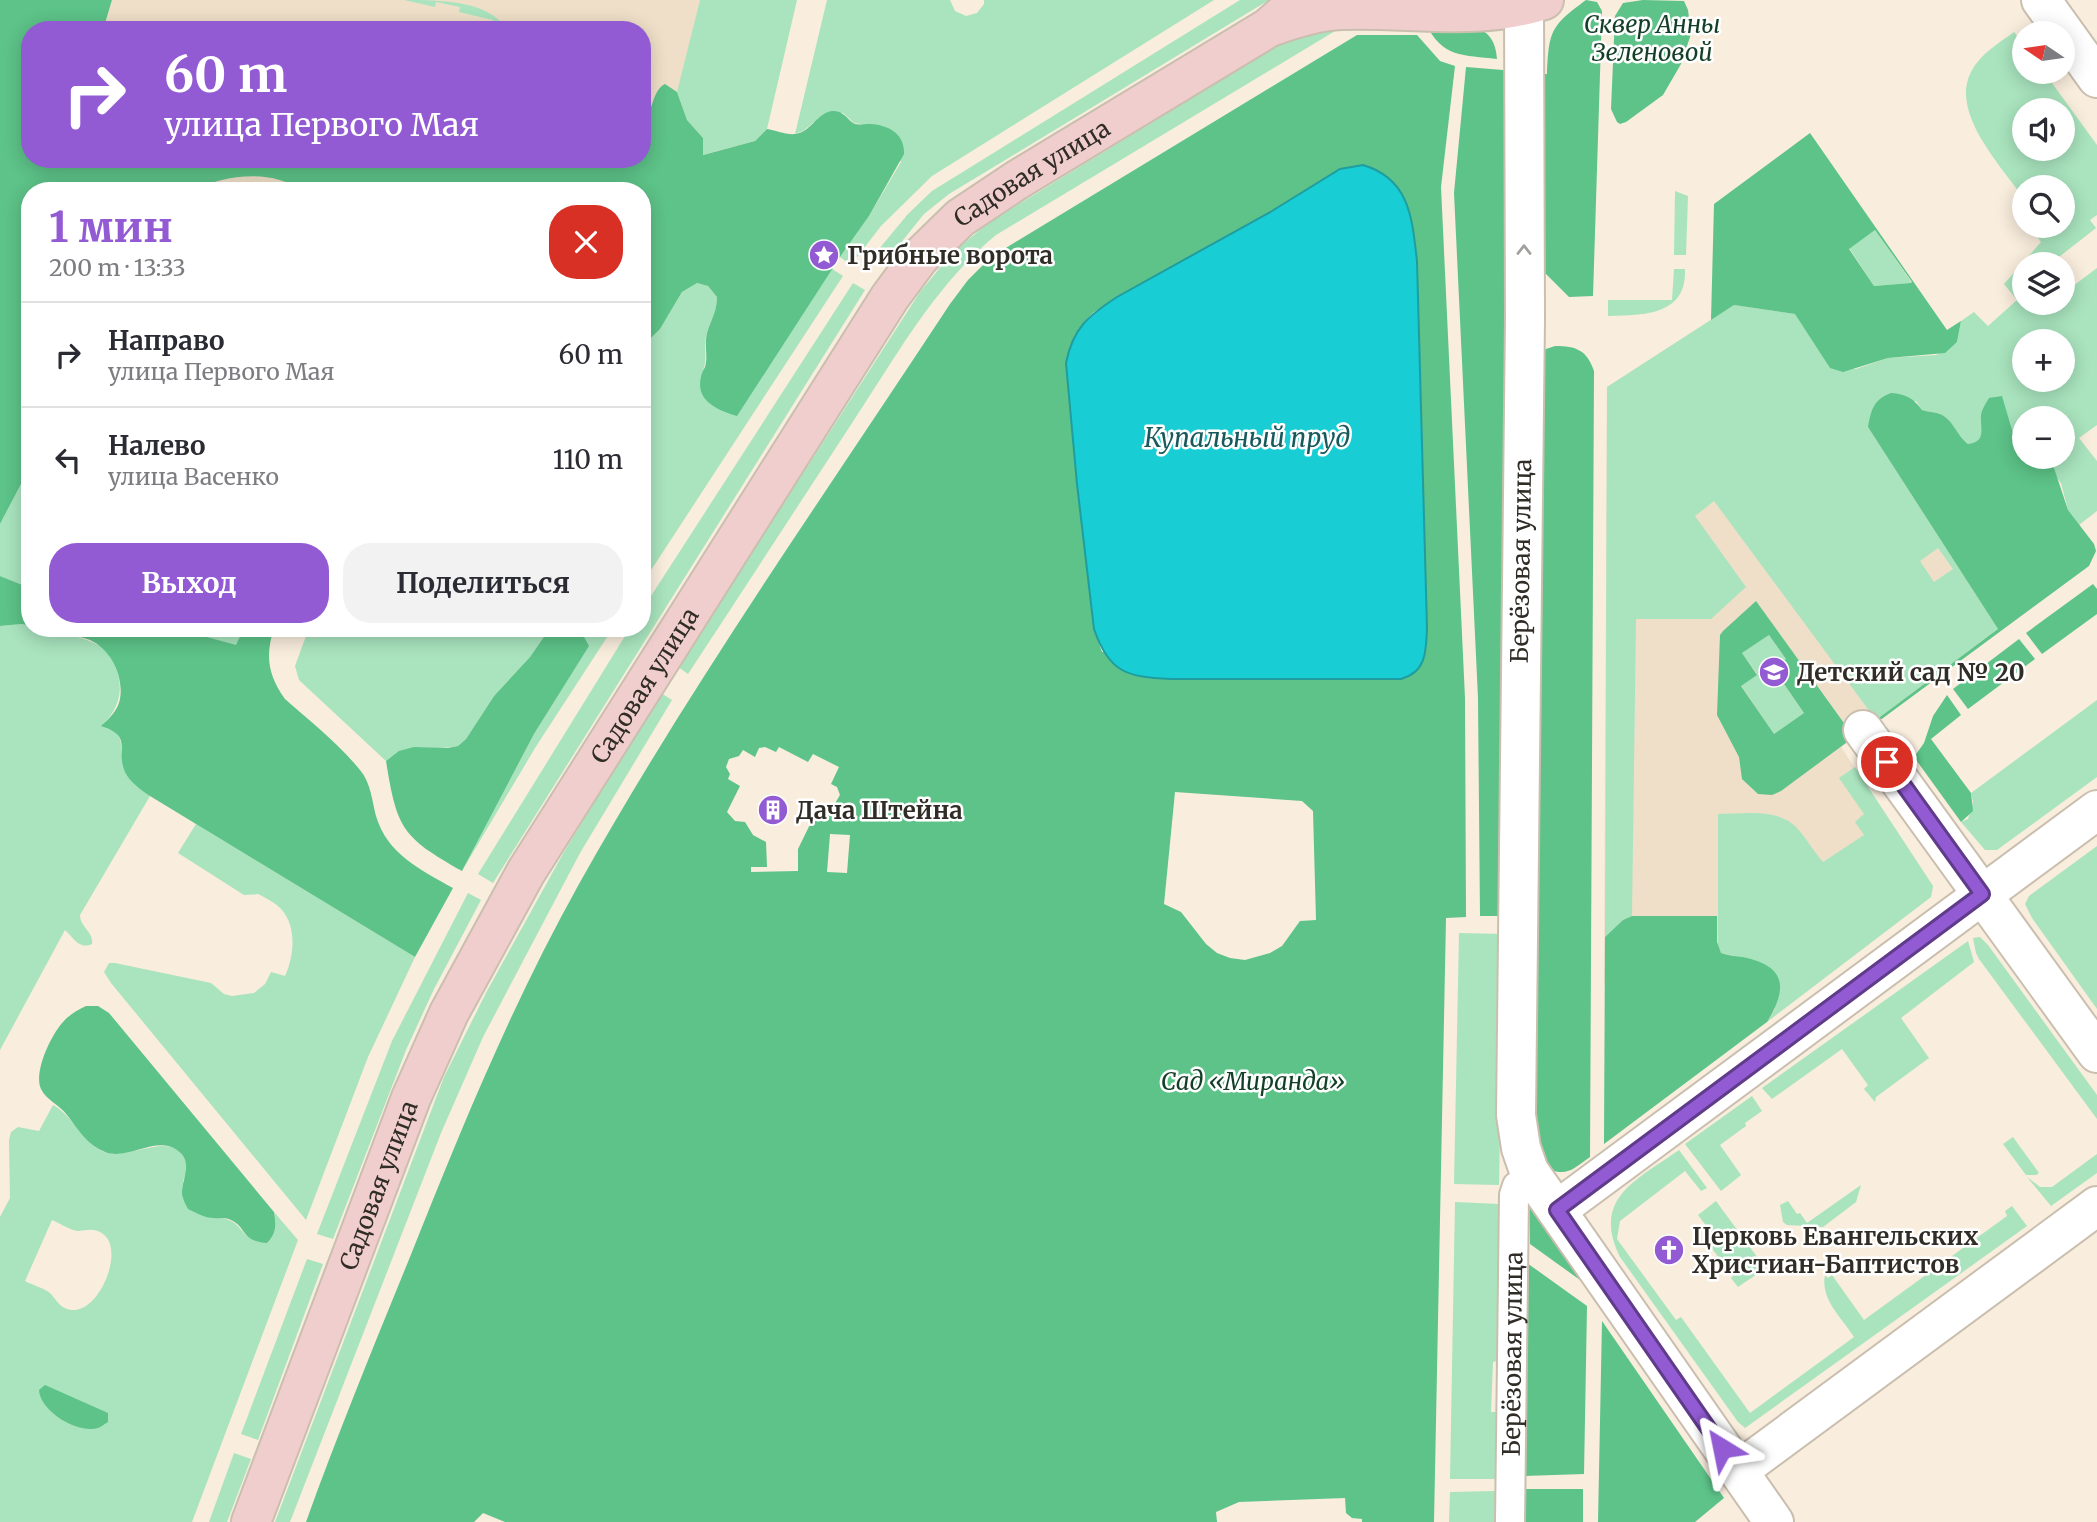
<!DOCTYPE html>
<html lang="ru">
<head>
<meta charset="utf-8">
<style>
  body { margin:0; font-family:Merriweather,serif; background:#f2f2f3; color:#2b2b33; height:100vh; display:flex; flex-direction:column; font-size:26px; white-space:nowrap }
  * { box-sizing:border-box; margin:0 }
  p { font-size:23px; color:#7c7c81 }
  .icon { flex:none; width:38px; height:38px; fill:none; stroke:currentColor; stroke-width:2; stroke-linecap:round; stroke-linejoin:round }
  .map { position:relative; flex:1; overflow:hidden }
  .drawer { position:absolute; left:21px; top:182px; width:630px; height:455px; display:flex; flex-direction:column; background:#fff; border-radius:28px; box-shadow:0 4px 18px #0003 }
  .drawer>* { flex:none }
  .banner { position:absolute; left:21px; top:21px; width:630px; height:147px; border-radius:28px; box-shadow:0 4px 18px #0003; background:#925bd3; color:#fff; overflow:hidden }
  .needle { width:46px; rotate:283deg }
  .fabs { position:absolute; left:2012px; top:21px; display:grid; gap:14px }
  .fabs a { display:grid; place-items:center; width:63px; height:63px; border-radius:50%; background:#fff; box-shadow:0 4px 18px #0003; font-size:35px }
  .pin { position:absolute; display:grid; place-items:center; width:60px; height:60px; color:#fff; margin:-30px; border:4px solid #fff; border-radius:50%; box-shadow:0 2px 7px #0007 }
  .me { position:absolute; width:77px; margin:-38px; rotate:325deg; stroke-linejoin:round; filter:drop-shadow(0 0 5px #0008) }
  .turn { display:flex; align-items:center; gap:24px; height:147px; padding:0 28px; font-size:32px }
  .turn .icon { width:91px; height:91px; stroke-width:2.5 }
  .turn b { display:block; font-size:49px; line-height:60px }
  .round { display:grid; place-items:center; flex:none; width:74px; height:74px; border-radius:28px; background:#f2f2f3 }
  .summary { display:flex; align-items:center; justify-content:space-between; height:119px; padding:0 28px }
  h1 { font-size:42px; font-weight:700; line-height:52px; color:#925bd3 }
  .cta { display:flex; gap:14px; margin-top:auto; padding:14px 28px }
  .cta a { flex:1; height:80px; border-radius:28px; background:#925bd3; color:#fff; font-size:28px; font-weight:700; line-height:80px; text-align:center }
  .cta a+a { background:#f2f2f3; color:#2b2b33 }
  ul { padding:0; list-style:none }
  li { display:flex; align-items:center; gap:21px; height:105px; padding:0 28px; border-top:2px solid #e1e1e2 }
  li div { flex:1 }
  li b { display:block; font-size:26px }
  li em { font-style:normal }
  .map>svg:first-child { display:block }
  .built { fill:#efdfc8 }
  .green { fill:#a9e4be; fill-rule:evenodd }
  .forest { fill:#5dc388; fill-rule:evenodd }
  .water { fill:#18cdd3; stroke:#1f9d9f; stroke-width:2 }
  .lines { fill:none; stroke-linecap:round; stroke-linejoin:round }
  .pedestrian-casing { stroke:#cabfaf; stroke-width:32 }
  .minor-casing { stroke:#cabfaf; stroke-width:42 }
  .tertiary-casing { stroke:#cabfaf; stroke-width:42 }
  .secondary-casing { stroke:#cabfaf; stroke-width:42 }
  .pedestrian { stroke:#fff; stroke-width:28 }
  .minor { stroke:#fff; stroke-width:38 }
  .tertiary { stroke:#fff; stroke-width:38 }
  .secondary { stroke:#f1cece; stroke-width:38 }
  .oneway { stroke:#a2a09d }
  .route-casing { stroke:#5f3b89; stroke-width:18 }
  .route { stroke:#925bd3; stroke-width:12 }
  .labels { text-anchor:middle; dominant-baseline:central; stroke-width:5; stroke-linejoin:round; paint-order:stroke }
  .park-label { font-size:24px; font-style:italic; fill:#143f27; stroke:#fff }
  .street-label { font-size:24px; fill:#302c26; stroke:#fff }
  .poi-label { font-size:24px; font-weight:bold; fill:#302c26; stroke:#fff; text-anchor:start }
  .water-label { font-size:26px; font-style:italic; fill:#18595c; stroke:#fff }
</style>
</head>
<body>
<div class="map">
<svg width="2097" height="1522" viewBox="0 0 2097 1522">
  <rect width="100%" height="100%" fill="#f9eddd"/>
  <g class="built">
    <path d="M112 0H700L662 161 642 191H175L191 161 642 159V30H103Z"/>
    <path d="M1734 305 1796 314 1998 629 1841 747 1933 886 1931 897 1767 1022 1604 985 1607 387Z"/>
  </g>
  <g class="green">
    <path d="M404 0C436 0 492 0 506 30H491L493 20 459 12 460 7 436 2 435 7Z"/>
    <path d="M700 0H797L767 129 755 141 702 155 703 138 687 120 677 92Z"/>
    <path d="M827 0H950L955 11 966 16 977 13 984 4V0H1214L932 176 881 226 851 265 840 257 869 216 901 162 885 127 854 123 843 113 824 114 803 131 795 134Z"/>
    <path d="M1240 0H1269L949 194 924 214 883 265 874 255 908 214 932 191Z"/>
    <path d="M1350 22 996 235C936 284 897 355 854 420 799 504 744 589 688 674L678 667 920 292 953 252 991 221 1290 38Z"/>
    <path d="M2014 32 2025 46V72H2044L2097 145V215L2090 220 2096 228 2050 264H2025V303H2063V282L2069 289 2097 268V425L2079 438 2097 461V511L2079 525 2068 510 2061 483 2044 461 2034 457H2063V418H2025V452L2017 447 2013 441 2001 396 1981 416C1983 429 1985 443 1968 444 1957 436 1953 419 1940 414 1935 412 1928 412 1922 410L1916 401 1868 427 1998 629 1876 720 1714 501 1695 516 1746 587 1711 619H1636L1632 916 1623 920 1605 937 1607 387 1734 305 1796 314 1830 368 1856 369 1888 358 1936 355 1957 342 1961 321 1974 312 1988 326 2017 300 2004 284 2041 242 2029 226H2063V187H2025V220L2017 209 2022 196C2000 165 1950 112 1971 72 1980 54 1999 43 2014 32ZM2025 110H2063V149H2025ZM2025 341H2063V380H2025ZM1938 548 1953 569 1934 582 1920 561Z"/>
    <path d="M1675 191 1688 196 1686 255H1674Z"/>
    <path d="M1875 230 1912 283 1874 286 1849 248Z"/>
    <path d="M820 261 843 276 642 584V347L660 329 682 292 697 283 708 286 717 297C717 314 709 321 706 336 703 352 709 358 701 376Z"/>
    <path d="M1674 269H1685C1687 316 1643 315 1608 316V300H1672Z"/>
    <path d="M853 283 865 290 493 883 478 874 630 628H642V610Z"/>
    <path d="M30 467V588L0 576V524Z"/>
    <path d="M22 624 30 626V628C46 628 91 638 103 648 108 652 112 660 115 666 125 690 119 708 102 726 127 735 118 739 123 760 127 776 138 786 150 796L80 915C80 927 94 932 92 944 79 950 74 938 65 930L0 1050V626Z"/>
    <path d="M174 628H244L237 646Z"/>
    <path d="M309 628H550L530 657 494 696 466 739 458 746C429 752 412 740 386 761L299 680 295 666Z"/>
    <path d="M579 628H613L535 748 462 871 534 734 588 647Z"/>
    <path d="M1769 635 1786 659 1773 669 1804 713 1774 734 1741 685 1757 674 1742 653Z"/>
    <path d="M661 693 672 700 580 853 483 1037 441 1133 290 1522H275L444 1077 487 991 564 852Z"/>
    <path d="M2097 700V777L1997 850H1985L1961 822 1968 819 1973 802 1971 793Z"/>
    <path d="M1855 767 1933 886 1931 897 1767 1022 1775 1009 1739 957 1721 953 1718 947V814C1742 814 1776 808 1795 826 1806 837 1813 851 1823 862L1864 835 1855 822 1864 814 1839 778Z"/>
    <path d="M196 824 415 957 368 1057 306 1220 111 983 104 972 109 963H115L211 983 224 994 232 996 254 993 265 984 271 972 285 976C294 956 297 928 282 910 276 903 266 898 258 894L244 895 178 853Z"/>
    <path d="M2097 846V1009L2032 918 2025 904 2029 896Z"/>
    <path d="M468 893 481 900 434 989 406 1050 333 1239 317 1234 392 1041Z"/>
    <path d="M1459 933 1504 934 1499 1185 1454 1184Z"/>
    <path d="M1980 937 1988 945 2097 1095V1119L1979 959 1976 953 1973 938Z"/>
    <path d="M1968 941 1974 962 1901 1018 1929 1058 1876 1097 1875 1102 1864 1089 1868 1085 1842 1049 1772 1099 1762 1088Z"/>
    <path d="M1752 1096 1762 1111 1745 1123 1746 1126 1720 1145 1741 1175 1721 1191 1685 1144Z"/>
    <path d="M53 1105C73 1116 80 1138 100 1150 125 1165 172 1127 185 1160 188 1168 187 1173 183 1181L214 1218C247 1217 235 1241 267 1243 277 1233 276 1224 274 1212L298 1240 192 1522H0V1217L10 1198 9 1140 11 1132 18 1127 39 1131ZM52 1220C59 1223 70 1230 77 1231 86 1231 93 1227 103 1234 125 1250 100 1310 74 1310 60 1310 57 1300 50 1293 44 1288 32 1285 25 1281Z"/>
    <path d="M2013 1137 2039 1173 2036 1175H2026L2003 1144Z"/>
    <path d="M1679 1150 1707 1188 1701 1191 1685 1171 1620 1221 1617 1239 1676 1320 1681 1317 1750 1413 1854 1337C1842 1318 1820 1299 1825 1275L1828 1278 1832 1275 1864 1320 2007 1216 2005 1211 2012 1206 2027 1226 1745 1428 1738 1422 1620 1257C1591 1198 1637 1180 1679 1150Z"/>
    <path d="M2097 1154V1173L2051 1206 2027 1177 2040 1187H2052Z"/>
    <path d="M1861 1185 1856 1202 1823 1227 1787 1225 1783 1222 1780 1205 1788 1201 1797 1214 1800 1213 1807 1223Z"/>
    <path d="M1716 1201 1760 1261V1272L1738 1287 1731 1278 1733 1276 1710 1246 1717 1240 1698 1215Z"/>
    <path d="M1455 1202 1499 1204 1497 1361 1493 1362 1491 1412H1496L1495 1479H1450Z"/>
    <path d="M307 1259 323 1264 258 1440 241 1434Z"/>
    <path d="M234 1453 251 1459 227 1522H209Z"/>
    <path d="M1495 1491V1522H1449L1450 1492Z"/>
  </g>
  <g class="forest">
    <path d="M0 0H112L103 30H30V159H642V125C653 113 652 90 665 84L677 92 687 120 703 138V155L755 141 767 129C775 130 786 135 795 134 810 133 817 113 832 111 844 110 847 120 855 124 859 125 863 124 867 124 886 124 905 132 904 154L869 216 840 257 737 416C718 410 695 401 701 377 701 374 704 369 705 367 708 357 705 348 706 339 707 325 717 315 717 297L708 286 697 283 682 292 660 329 642 347V191H303C270 168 225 175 191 191H30V467L0 524Z"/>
    <path d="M1586 0 1597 2 1602 11 1593 296 1569 297 1538 266 1539 74H1547C1549 30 1551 26 1586 0Z"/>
    <path d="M1643 0 1684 1 1688 10 1691 34 1681 64 1663 95 1626 122 1620 124 1617 122 1611 109 1615 16 1623 3Z"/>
    <path d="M1426 23C1456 24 1495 18 1497 59 1464 55 1441 58 1426 23Z"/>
    <path d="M1357 35H1417L1440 61 1455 66 1441 187 1465 698 1466 917 1446 918 1434 1522H1362V1519L1352 1518 1346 1513 1345 1498 1239 1502 1216 1512 1217 1522H505L483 1513 474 1522H306C338 1433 374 1345 410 1257 461 1129 512 1004 579 884 691 684 824 496 950 304L968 280 991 257ZM1363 165C1411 180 1410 218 1417 261L1427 628 1426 650 1102 652 1094 629 1077 484 1066 363C1070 341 1078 327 1094 312L1272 211 1340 169ZM765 747 776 752 779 747 808 762 813 754 839 767 831 784 837 787 840 795 834 805 827 807 820 804 798 849V871L751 872V867H767L766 842 753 835 745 822 735 821 727 812 740 786 728 779 730 774 726 767 729 759 739 756 743 750 755 757 759 748ZM1175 792 1302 801 1313 811 1316 920 1300 921 1282 946 1270 953 1245 960 1230 958 1217 953 1206 944 1181 912 1164 904ZM830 834 850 835 847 873 827 872Z"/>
    <path d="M1466 67 1503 70 1509 78 1502 916H1480L1478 698 1454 193Z"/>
    <path d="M1810 133 1947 330 1961 321 1957 342 1945 353 1888 358 1843 372 1830 368 1795 314 1734 305 1711 320 1714 204ZM1875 230 1912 282 1911 283 1874 286 1849 249Z"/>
    <path d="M1555 346C1576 346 1587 350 1594 371L1590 1157C1574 1168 1568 1177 1548 1169L1529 1132 1543 350Z"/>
    <path d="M1891 393C1906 394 1913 398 1922 410 1928 412 1935 412 1940 414 1953 419 1957 436 1968 444 1987 442 1980 428 1981 415 1982 409 1986 403 1989 398L2002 396 2017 447 2025 452V457H2034L2054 468 2068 510 2094 544 2096 551 2089 566 1879 721 1876 720 1998 629 1868 427C1871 410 1874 399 1891 393Z"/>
    <path d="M0 576 30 588V626L22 624 0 626Z"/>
    <path d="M2093 584 2097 589V614L2042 654 2026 633Z"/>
    <path d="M1756 601 1854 737 1781 791 1772 795 1758 794 1742 779 1739 757 1717 715 1720 635 1723 631ZM1769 635 1786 659 1773 668 1804 713 1774 734 1741 686 1757 675 1742 653Z"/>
    <path d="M37 628H174L236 645 244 628H274C265 656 268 675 285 699 310 721 339 744 360 770 371 783 372 801 376 816 387 854 421 870 453 888L415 957 150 796C141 790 130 782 125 772 115 748 134 737 101 726 109 719 118 710 120 699 124 677 111 649 90 640 74 634 54 633 37 628Z"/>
    <path d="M550 628H579L589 646 534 734 462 871C402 837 397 829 386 761L399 751 414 747 448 748 458 746 466 739 494 696 530 657Z"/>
    <path d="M2019 639 2035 659 1968 709 1953 689Z"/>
    <path d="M1947 695 1961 715 1931 739 1971 793 1973 811 1961 822 1914 757 1924 743 1933 716Z"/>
    <path d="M1632 916H1717V942L1721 953C1732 957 1744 956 1754 960 1790 971 1783 996 1767 1022L1604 1144 1605 937 1623 920Z"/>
    <path d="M86 1006H98L109 1013 274 1212C276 1224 277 1233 267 1243 240 1241 248 1228 231 1220 225 1217 221 1219 214 1218 205 1218 196 1213 188 1209 185 1204 183 1199 182 1194 182 1178 194 1162 177 1150 156 1135 128 1161 105 1152 87 1145 78 1129 67 1115 60 1105 47 1101 41 1089 33 1072 52 1033 64 1021 70 1014 78 1010 86 1006Z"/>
    <path d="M1529 1200 1587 1285 1530 1244Z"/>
    <path d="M1527 1263 1587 1306 1584 1474 1524 1476Z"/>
    <path d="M1602 1321 1724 1498 1695 1522H1598Z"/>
    <path d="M45 1385 108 1413V1422C104 1424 101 1427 98 1428 77 1434 40 1411 39 1390Z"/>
    <rect x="1523" y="1489" width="60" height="33"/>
  </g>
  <path class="water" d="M1363 165C1410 179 1412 218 1417 261L1427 628C1426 650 1427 672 1401 679H1171C1127 677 1109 673 1094 629L1077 484 1066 363C1073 328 1088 316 1117 297L1272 211 1340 169Z"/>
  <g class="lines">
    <g class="pedestrian-casing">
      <g id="pedestrian">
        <path id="s1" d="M1510 1522 1514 1195 1517 1186"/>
      </g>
    </g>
    <g class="minor-casing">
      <g id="minor">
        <path d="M1524 7 1525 319 1516 1115 1521 1148 1529 1171 1774 1522"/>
        <path d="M1863 730 2097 1053"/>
        <path d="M1557 1210 2097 810"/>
        <path d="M1738 1471 2097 1206"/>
      </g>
    </g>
    <g class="tertiary-casing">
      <path id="tertiary" d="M2041 0 2097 78"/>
    </g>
    <g class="secondary-casing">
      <g id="secondary">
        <path d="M1273 26C1295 18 1317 11 1341 10 1408 7 1479 22 1544 0"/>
        <path id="s2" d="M251 1522 411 1098 449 1013 526 872 890 297 919 258 960 218 1017 180 1268 28 1300 0"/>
      </g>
    </g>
    <use href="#pedestrian" class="pedestrian"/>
    <use href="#minor" class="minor"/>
    <use href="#tertiary" class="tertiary"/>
    <use href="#secondary" class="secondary"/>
  </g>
  <defs><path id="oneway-chevron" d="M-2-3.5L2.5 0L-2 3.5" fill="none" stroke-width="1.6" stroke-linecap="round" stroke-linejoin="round" transform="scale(1.75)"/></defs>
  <use class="oneway" href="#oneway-chevron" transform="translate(1524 250) rotate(-90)"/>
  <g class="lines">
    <g class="route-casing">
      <path id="route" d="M1722 1448 1557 1210 1982 894 1887 762"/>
    </g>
    <use href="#route" class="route"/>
  </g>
  <defs>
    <g id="sight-disc" transform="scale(1.575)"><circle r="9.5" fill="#925bd3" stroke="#fff"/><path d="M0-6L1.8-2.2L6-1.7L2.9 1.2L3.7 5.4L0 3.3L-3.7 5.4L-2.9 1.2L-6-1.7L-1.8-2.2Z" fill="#fff"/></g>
    <g id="school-disc" transform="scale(1.575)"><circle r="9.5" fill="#925bd3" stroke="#fff"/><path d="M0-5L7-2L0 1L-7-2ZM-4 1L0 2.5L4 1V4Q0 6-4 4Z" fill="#fff"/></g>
    <g id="building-disc" transform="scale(1.575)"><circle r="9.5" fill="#925bd3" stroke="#fff"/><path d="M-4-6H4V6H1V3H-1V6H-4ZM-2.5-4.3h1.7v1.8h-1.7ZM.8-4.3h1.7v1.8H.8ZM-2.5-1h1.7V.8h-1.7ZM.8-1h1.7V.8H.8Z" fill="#fff"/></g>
    <g id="church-disc" transform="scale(1.575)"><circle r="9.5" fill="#925bd3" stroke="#fff"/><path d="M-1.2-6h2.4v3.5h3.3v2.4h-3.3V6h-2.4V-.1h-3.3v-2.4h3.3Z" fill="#fff"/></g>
  </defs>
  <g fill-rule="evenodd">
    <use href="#sight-disc" x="824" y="255"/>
    <use href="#school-disc" x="1774" y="672"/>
    <use href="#building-disc" x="773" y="810"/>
    <use href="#church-disc" x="1669" y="1250"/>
  </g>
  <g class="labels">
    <g class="park-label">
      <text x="1652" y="24">Сквер Анны<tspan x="1652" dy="28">Зеленовой</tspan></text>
      <text x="1253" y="1081">Сад «Миранда»</text>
    </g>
    <g class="street-label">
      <text stroke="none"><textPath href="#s2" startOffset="1578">Садовая улица</textPath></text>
      <text transform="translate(1521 561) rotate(-89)">Берёзовая улица</text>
      <text stroke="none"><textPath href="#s2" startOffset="928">Садовая улица</textPath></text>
      <text stroke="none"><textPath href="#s2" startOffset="360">Садовая улица</textPath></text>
      <text stroke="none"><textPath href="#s1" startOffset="168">Берёзовая улица</textPath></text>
    </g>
    <g class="poi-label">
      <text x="847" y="255">Грибные ворота</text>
      <text x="1797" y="672">Детский сад № 20</text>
      <text x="796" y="810">Дача Штейна</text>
      <text x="1692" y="1236">Церковь Евангельских<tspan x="1692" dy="28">Христиан-Баптистов</tspan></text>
    </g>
    <g class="water-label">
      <text x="1247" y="437">Купальный пруд</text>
    </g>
  </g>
</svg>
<div class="fabs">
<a><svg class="needle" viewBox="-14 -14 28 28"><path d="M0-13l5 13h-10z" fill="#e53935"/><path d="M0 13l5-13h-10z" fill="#7c7c81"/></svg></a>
<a><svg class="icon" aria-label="sound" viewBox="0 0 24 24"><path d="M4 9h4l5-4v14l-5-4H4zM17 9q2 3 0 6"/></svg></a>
<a><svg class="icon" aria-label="search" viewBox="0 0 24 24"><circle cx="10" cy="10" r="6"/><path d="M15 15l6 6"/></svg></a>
<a><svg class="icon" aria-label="layers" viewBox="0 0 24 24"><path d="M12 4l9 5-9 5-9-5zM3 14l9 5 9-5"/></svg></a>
<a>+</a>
<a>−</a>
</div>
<div class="pin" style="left:1887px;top:762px;background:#d93025"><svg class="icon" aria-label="arrive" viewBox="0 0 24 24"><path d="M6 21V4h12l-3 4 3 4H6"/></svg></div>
<svg class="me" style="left:1722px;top:1448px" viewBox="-20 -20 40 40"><path d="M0-17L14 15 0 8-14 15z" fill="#925bd3" stroke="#fff" stroke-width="4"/></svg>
<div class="banner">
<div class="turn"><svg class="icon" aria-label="right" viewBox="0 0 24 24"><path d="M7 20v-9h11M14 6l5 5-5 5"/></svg><div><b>60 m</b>улица Первого Мая</div></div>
</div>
<section class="drawer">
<div class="summary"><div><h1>1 мин</h1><p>200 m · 13:33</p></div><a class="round" style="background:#d93025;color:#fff"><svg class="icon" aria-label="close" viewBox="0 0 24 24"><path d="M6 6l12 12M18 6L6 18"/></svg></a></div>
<ul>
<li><svg class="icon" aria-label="right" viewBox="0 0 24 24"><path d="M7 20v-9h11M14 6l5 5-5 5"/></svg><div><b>Направо</b><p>улица Первого Мая</p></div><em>60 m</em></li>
<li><svg class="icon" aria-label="left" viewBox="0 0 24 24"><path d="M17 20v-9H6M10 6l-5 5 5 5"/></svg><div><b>Налево</b><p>улица Васенко</p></div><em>110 m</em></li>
</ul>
<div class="cta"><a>Выход</a><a>Поделиться</a></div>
</section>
</div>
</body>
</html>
